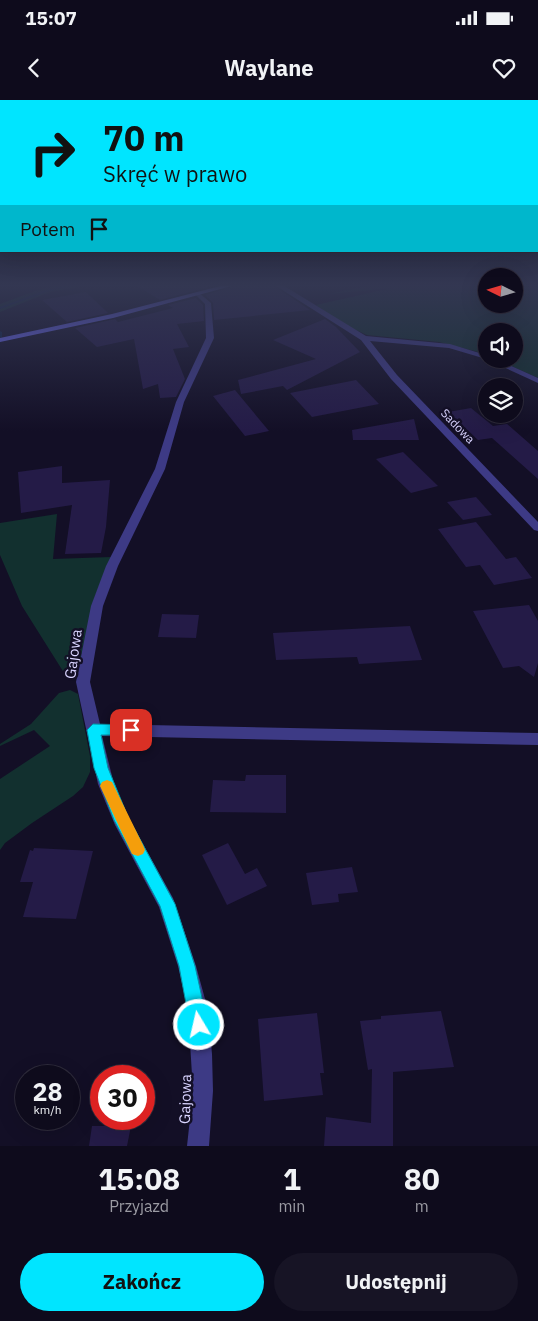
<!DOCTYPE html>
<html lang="pl">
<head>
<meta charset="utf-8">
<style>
  body { margin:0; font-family:"IBM Plex Sans",sans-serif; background:#171425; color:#f1f3f6; height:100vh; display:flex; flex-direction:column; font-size:19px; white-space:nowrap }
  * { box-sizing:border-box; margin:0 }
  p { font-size:16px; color:#9b9ba3 }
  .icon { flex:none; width:28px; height:28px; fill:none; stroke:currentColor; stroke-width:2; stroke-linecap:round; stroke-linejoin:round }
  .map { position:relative; height:1046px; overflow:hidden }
  .details { display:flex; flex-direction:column; background:#0e0b1c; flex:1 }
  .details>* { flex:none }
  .hud { position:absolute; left:0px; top:0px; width:539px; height:152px; box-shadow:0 5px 20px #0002,0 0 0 1px #2e2b3b; background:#00e5ff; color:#111; overflow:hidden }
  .needle { width:32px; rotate:275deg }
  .fabs { position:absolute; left:478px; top:168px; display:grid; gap:10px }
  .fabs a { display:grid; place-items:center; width:45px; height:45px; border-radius:50%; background:#0e0b1c; box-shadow:0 5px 20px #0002,0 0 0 1px #2e2b3b; font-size:25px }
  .speed { position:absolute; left:15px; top:965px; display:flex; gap:10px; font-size:25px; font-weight:700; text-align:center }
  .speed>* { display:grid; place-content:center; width:65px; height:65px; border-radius:50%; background:#0e0b1c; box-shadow:0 5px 20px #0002,0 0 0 1px #2e2b3b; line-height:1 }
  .speed small { font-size:12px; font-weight:400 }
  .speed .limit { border:8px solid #d22; background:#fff; color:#111 }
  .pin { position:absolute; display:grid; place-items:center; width:42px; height:42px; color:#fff; margin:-21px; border-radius:10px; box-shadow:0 2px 8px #0006 }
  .me { position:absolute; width:55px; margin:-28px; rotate:351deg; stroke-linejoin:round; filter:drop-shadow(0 0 4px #0008) }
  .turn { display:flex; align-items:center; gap:18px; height:105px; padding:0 20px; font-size:22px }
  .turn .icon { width:65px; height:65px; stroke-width:2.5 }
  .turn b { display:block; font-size:35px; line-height:42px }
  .then { display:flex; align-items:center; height:48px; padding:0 20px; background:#0003; gap:10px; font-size:19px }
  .eta { display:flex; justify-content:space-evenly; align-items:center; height:85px; text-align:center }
  .eta b { font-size:30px; font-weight:800; line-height:35px }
  .button { display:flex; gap:10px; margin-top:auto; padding:10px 20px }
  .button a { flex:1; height:58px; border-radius:30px; background:#00e5ff; color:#111; font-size:20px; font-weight:800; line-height:58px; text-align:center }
  .button a+a { background:#171425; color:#f1f3f6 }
  .status { display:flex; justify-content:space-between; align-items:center; height:35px; padding:0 25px; background:#0e0b1c; direction:ltr }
  .status svg { height:14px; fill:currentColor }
  header { display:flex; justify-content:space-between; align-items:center; height:65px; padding:0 20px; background:#0e0b1c; font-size:22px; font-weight:800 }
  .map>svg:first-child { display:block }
  .green { fill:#12302f }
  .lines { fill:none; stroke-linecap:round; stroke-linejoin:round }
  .stream { fill:#0c2248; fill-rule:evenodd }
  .building { fill:#241b47 }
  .street { fill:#3d3a85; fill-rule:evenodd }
  .secondary { fill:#6f6bff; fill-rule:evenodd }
  .route { fill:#00e5ff; stroke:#0095a6 }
  .slow { fill:#f59e0b }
  .labels { text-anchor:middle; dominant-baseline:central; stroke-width:5; stroke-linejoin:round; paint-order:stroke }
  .far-street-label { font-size:12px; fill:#d9d4ff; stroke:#130f26 }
  .street-label { font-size:15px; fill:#d9d4ff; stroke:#130f26 }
</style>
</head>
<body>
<div class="status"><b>15:07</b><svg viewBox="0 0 49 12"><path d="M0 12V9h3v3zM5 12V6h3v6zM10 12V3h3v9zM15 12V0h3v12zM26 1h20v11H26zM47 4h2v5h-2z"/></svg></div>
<header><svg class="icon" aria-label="back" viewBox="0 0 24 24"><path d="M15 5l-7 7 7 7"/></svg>Waylane<svg class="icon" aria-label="heart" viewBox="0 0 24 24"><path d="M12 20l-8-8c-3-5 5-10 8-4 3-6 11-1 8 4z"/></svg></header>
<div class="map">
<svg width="538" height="1046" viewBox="0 0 538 1046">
  <rect width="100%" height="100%" fill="#130f26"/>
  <g class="green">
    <path d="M63 184H97L50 192 0 212V204L35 191Z"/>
    <path d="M378 184H486V204H514V184H538V278L507 264 519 261 514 258V231H486V254L439 242 367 235 343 224 316 205 391 188 328 194Z"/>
    <path d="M57 414 53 459 111 457 95 496 81 558 66 576 22 506 0 455V423Z"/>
    <path d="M70 590 78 594 90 656V672L83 687 73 696 32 723 5 743 0 750V679L50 646 34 630 0 646V644L31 624 59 593Z"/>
  </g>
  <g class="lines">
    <g class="stream">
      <path d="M73 184H82L50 191 0 209V207L48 189Z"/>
      <path d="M0 231 2 232V237L0 238Z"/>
    </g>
  </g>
  <g class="building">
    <path d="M134 184H220L160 200Z"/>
    <path d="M241 184H271L310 210 214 220 213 203 205 195Z"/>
    <path d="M86 192 108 213 67 222 42 200Z"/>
    <path d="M196 198 203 205 204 221 177 224 189 247 173 249 185 279 176 297 160 298 158 284 143 289 134 239 97 247 75 228 115 219 118 222 173 208 168 205Z"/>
    <path d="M325 219 336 227 360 252 287 290 283 286 241 294 238 280 316 259 273 240Z"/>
    <path d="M356 280 379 304 312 317 290 293Z"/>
    <path d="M235 290 269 331 245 336 213 296Z"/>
    <path d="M471 308 493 326 507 324 538 351V379L492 338 478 340 448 312Z"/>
    <path d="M414 319 419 340H353L352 330Z"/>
    <path d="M403 352 438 386 411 393 376 359Z"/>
    <path d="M62 366V383L110 380 106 427 101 453 65 454 72 405 21 413 18 372Z"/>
    <path d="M476 397 492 415 463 420 447 402Z"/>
    <path d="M476 422 506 459 516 457 532 478 494 485 480 465 466 467 438 429Z"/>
    <path d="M529 505 538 521V563L534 577 519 566 503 568 473 511Z"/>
    <path d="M162 514 199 515 196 538 158 537Z"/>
    <path d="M410 526 422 560 359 564 357 557 276 560 273 533Z"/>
    <path d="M246 675H286V713L210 712 213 680 245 681Z"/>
    <path d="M228 743 245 774 257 768 267 786 227 805 202 755Z"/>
    <path d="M34 748 93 751 76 819 23 817 33 782H20L30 750 33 751Z"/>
    <path d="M352 767 358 792 338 794 339 802 312 805 306 773Z"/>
    <path d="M441 911 454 967 393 972V1046H324L326 1017 371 1023 372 969 368 970 360 921 381 919V916Z"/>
    <path d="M317 913 324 973H320L323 995 264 1001 258 919Z"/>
    <path d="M92 1026H131L127 1046H89Z"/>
  </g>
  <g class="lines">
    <g class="street">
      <path d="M273 184H281L366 236 450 244 486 255V259H496L538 278V283L486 259 449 248 370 241 397 275 538 422V431L534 430 391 279 361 240Z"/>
      <path d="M198 192 211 203 214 238 184 302 165 369 118 466 103 506 90 582 100 624 538 633V645L102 636 114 684 128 717 173 798 196 866 208 910 212 954 213 991 209 1046H187L193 991 188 910 178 866 159 807 115 725 98 684 76 582 91 506 106 466 155 369 176 302 206 238 205 204 195 194Z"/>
    </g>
    <path class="secondary" d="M228 184H239L113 218 0 242V238L112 214Z"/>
  </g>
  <linearGradient id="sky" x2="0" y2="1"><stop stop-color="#0a0815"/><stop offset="0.56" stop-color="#333752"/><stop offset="1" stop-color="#333752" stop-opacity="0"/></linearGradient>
  <rect width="538" height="331" fill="url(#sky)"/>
  <path class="route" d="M93 624 131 625 138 630 131 635H101L108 668 128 717 175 804 195 866 208 925 206 931 199 934 193 931 190 925 179 866 160 806 114 720 94 668 87 630Z"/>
  <path class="slow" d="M107 680 112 682 143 745 145 750 143 754 138 756 132 754 100 686 102 682Z"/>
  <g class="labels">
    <g class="far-street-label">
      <text transform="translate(458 326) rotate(46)">Sadowa</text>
    </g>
    <g class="street-label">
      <text transform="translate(73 554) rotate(-82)">Gajowa</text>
      <text transform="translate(185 999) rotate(-88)">Gajowa</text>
    </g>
  </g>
</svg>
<div class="fabs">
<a><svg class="needle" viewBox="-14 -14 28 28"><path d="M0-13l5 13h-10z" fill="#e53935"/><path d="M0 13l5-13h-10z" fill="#9b9ba3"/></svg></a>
<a><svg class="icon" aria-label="sound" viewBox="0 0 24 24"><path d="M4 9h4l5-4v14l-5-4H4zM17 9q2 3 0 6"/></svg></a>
<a><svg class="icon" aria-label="layers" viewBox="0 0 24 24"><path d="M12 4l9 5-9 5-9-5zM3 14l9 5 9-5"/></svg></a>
</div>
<div class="speed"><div>28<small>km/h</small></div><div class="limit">30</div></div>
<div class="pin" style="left:131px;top:630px;background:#d93025"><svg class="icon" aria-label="arrive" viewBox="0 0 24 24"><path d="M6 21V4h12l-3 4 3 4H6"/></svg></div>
<svg class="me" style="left:199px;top:925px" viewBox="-20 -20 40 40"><circle r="17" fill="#00e5ff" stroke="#fff" stroke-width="3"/><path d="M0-11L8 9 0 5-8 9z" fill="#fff"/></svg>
<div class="hud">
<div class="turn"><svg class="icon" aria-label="right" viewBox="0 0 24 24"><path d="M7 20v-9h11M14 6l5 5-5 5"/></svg><div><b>70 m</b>Skręć w prawo</div></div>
<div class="then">Potem<svg class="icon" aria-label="arrive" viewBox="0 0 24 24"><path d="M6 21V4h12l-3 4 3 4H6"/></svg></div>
</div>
</div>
<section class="details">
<div class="eta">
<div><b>15:08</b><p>Przyjazd</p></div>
<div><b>1</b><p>min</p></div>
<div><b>80</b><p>m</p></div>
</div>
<div class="button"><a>Zakończ</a><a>Udostępnij</a></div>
</section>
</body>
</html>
